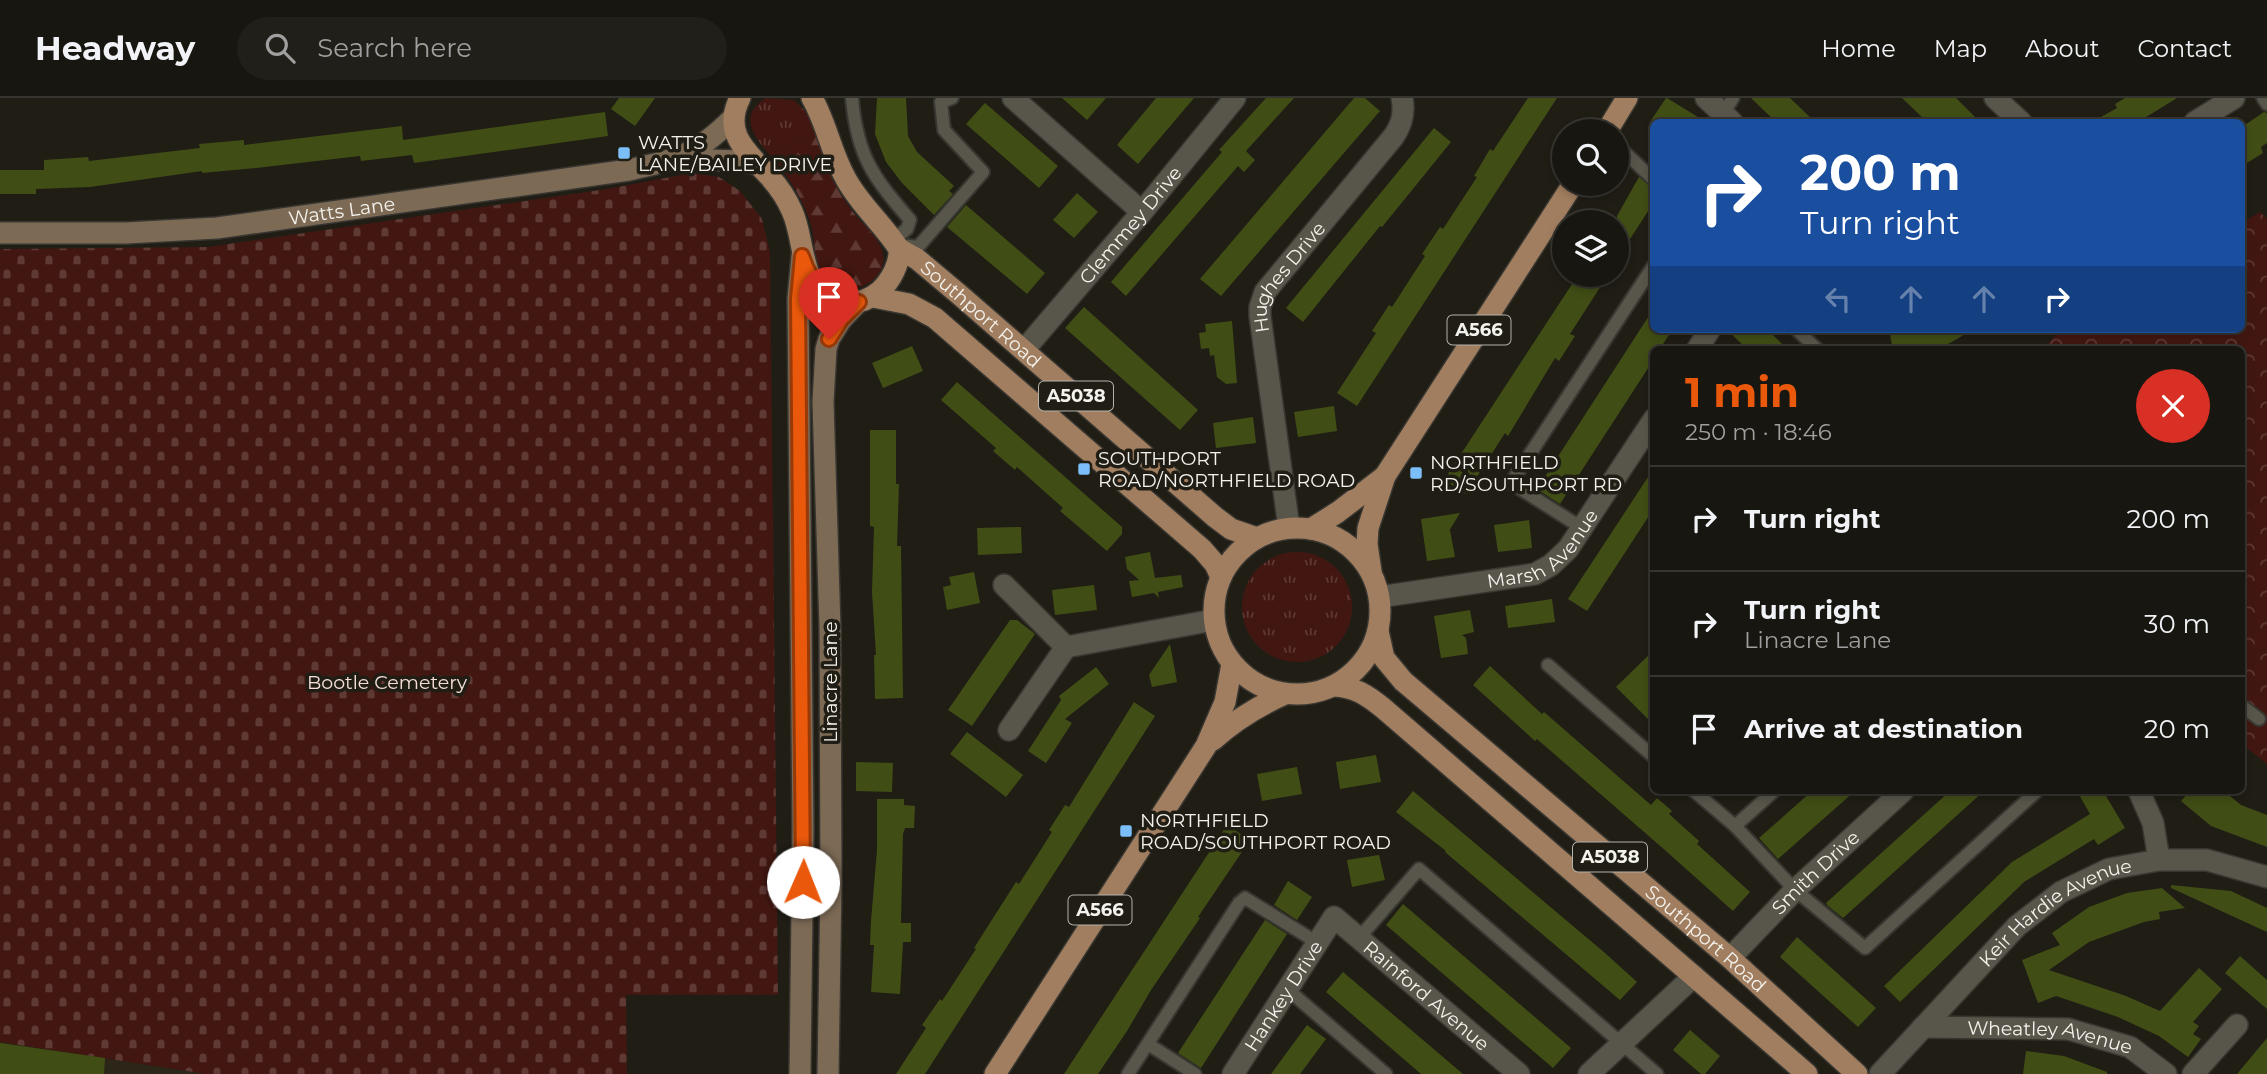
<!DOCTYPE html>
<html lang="en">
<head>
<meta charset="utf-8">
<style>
  body { margin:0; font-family:Montserrat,sans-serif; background:#211f19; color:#f1f3f6; height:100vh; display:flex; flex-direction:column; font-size:26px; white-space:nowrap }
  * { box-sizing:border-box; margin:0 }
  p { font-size:23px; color:#9f9f9f }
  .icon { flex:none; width:38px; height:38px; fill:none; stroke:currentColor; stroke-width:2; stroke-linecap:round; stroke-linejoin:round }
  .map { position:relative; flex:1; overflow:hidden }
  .side { position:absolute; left:1650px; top:248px; width:595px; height:448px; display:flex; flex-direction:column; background:#181610; border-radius:10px; box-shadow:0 4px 10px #0003,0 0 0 2px #363530 }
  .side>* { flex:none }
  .top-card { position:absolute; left:1650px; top:21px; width:595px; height:214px; border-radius:10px; box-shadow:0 4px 10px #0003,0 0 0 2px #363530; background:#1a4fa0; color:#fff; overflow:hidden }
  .buttons { position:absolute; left:1552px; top:21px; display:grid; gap:14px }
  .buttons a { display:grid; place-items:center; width:77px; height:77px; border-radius:50%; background:#181610; box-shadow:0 4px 10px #0003,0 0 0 2px #363530; font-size:35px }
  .pin { position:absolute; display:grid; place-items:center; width:60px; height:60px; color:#fff; margin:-72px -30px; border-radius:50% 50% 50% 0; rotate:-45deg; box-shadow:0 0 7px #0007 }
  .pin .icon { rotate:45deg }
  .me { position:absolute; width:77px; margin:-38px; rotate:1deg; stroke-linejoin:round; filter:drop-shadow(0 0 5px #0008) }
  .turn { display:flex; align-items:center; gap:24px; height:147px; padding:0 35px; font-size:32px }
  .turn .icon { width:91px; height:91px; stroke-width:2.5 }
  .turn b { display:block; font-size:49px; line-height:60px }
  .lanes { display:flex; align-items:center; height:66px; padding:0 35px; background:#0003; justify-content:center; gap:35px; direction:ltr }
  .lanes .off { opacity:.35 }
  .round { display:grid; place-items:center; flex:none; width:74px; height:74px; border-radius:37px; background:#211f19 }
  .overview { display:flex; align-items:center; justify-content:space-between; height:119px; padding:0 35px }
  h1 { font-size:42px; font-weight:700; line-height:52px; color:#ea580c }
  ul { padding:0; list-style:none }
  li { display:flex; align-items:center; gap:21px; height:105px; padding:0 35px; border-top:2px solid #363530 }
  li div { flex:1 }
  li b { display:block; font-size:26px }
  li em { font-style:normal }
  header { display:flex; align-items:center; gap:42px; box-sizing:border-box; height:98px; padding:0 35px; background:#181610; border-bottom:2px solid #363530 }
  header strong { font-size:33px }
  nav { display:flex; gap:38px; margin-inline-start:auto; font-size:24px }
  .search { width:490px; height:63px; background:#211f19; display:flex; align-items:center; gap:18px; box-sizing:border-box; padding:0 24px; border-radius:38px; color:#9f9f9f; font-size:26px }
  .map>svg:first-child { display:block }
  .built { fill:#2b2618 }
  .grass { fill:url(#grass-tufts) }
  .forest { fill:url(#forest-firs) }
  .cemetery { fill:url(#cemetery-stones) }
  .park { fill:url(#park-crowns) }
  .building { fill:#404e15 }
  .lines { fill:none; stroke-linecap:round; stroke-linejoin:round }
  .lane-casing { stroke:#383631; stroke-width:16 }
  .street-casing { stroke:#383631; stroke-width:24 }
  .secondary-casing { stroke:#383631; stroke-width:24 }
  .primary-casing { stroke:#383631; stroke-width:24 }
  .lane { stroke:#58554b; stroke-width:12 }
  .street { stroke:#58554b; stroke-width:21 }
  .secondary { stroke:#7c6a55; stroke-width:21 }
  .primary { stroke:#a17e5f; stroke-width:21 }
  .route-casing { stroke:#983908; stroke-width:18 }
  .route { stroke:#ea580c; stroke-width:12 }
  .poi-dot { fill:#7bbef8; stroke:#201d15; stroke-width:2.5 }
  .labels { text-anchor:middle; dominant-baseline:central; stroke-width:7; stroke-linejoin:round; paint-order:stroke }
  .shield { fill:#201d15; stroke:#b4b2ac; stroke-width:2 }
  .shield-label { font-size:18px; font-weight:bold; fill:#f4f2ec }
  .poi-label { font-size:19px; fill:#f4f2ec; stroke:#201d15; text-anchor:start }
  .street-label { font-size:19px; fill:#f4f2ec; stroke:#201d15 }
  .park-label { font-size:19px; fill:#f6deda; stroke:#201d15 }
</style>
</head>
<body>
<header>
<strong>Headway</strong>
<div class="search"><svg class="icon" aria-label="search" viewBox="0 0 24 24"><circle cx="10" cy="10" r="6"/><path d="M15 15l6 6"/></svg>Search here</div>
<nav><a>Home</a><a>Map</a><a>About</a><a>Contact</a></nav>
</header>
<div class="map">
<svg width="2267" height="976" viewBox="0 0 2267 976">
  <defs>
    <pattern id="grass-tufts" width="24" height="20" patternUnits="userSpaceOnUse" patternTransform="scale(1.75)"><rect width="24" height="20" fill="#431711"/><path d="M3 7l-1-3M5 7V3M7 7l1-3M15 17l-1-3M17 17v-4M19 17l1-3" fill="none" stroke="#5f3934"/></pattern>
    <pattern id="forest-firs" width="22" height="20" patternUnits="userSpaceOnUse" patternTransform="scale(1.75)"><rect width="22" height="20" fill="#431711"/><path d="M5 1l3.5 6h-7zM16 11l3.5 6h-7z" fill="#5f3934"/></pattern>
    <pattern id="cemetery-stones" width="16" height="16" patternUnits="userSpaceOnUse" patternTransform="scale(1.75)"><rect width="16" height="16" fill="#431711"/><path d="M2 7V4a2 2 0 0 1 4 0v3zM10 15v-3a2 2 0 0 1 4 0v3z" fill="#5f3934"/></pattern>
    <pattern id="park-crowns" width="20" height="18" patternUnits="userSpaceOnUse" patternTransform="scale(1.75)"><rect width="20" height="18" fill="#431711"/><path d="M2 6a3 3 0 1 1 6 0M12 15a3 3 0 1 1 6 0" fill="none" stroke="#5f3934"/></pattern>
  </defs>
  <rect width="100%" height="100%" fill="#201d15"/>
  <path class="built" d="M0 944 206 976H0Z"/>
  <g class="grass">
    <path d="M766 0 794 2 807 15 817 38C798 41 787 47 774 61 757 43 735 19 766 0Z"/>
    <circle cx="1297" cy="509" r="55"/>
  </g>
  <path class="forest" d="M817 38C824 66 835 91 853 114 862 126 877 137 882 152 890 178 861 196 839 190 833 188 826 183 822 178 813 164 816 146 812 131 806 105 790 82 774 61 787 47 798 41 817 38Z"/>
  <path class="cemetery" d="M692 75 719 79 740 93 762 121 770 154 778 897H626L627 976H206L0 944V151L208 149 607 91Z"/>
  <path class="park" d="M2260 114 2267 121V666L2242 646V252H2042L2056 237 2066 231H2242V125Z"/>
  <g class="building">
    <path d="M619 0H655L635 28 611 11Z"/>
    <path d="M877 0H906L908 38 917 54 954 88 949 93 953 96 934 117 902 85 886 64 875 36Z"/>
    <path d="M1062 0H1106L1087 22Z"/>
    <path d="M1156 0H1194L1138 66 1117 47Z"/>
    <path d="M1266 0H1294L1246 53 1255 62 1244 74 1238 68 1126 198 1111 184 1222 54 1219 52Z"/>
    <path d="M1354 0H1365L1380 13 1221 198 1200 181Z"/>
    <path d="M1528 0H1557L1357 308 1337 295 1376 235 1372 233 1389 207 1392 209 1425 158 1422 156 1440 129 1443 131 1477 79 1474 78 1490 51 1493 53Z"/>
    <path d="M1666 0H1667L1706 24H1650Z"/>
    <path d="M1751 0H1790L1815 24H1776Z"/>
    <path d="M1902 0H1956L1980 24H1927Z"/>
    <path d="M2125 0H2177L2138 24H2092L2117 10 2115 6Z"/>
    <path d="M985 5 1058 68 1039 90 966 26Z"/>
    <path d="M605 14 608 38 516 51 414 65 412 57 361 63 360 58 256 70 202 75V73L90 89 36 91V96H0V72H44V62L88 59 89 63 200 50 199 46 244 42V47L402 28 403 42Z"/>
    <path d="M2264 14 2267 15V45L2261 49 2263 55 2242 68V29Z"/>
    <path d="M1434 30 1451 44 1382 129 1380 128 1303 224 1286 210Z"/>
    <path d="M1639 79 1654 91V104L1617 161V118Z"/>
    <path d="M1077 95 1098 114 1074 140 1053 122Z"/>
    <path d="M966 107 1045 175 1027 196 947 129Z"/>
    <path d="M1578 177H1608L1570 236 1575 238 1559 263 1555 260 1508 338 1505 335 1466 396 1444 382Z"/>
    <path d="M1084 209 1198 312 1180 332 1065 230Z"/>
    <path d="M1654 210V231H1673L1659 252H1654V261L1560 406 1537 391Z"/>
    <path d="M1232 223 1237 285 1226 286 1217 279 1214 257 1210 258 1209 250 1201 251 1199 235 1206 234 1205 226Z"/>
    <path d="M1726 231H1767L1788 252H1748Z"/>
    <path d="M1889 231H1974L1943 249 1930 252H1893Z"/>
    <path d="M912 248 923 273 883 290 872 265Z"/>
    <path d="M957 284 1122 429V436L1107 453 1060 413 1063 410 1017 369 1015 372 993 353 996 350 941 302Z"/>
    <path d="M1334 308 1337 333 1298 339 1294 314Z"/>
    <path d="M1253 319 1256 345 1216 350 1213 325Z"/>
    <path d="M870 332H896V386H899L897 448H901L903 600 875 601 874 557H876L872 494 874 429 870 428Z"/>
    <path d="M1654 370V410L1587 513 1568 501Z"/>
    <path d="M1460 415 1449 433 1450 432 1455 459 1427 463 1421 421Z"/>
    <path d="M1529 422 1532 450 1498 454 1494 427Z"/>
    <path d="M1021 429 1022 455 978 457 977 430Z"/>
    <path d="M1150 454 1155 480 1181 477 1183 489 1158 494 1159 500 1154 495 1132 499 1129 483 1139 482 1127 471 1125 459Z"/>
    <path d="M974 474 980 505 947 512 943 489 951 487 949 479Z"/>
    <path d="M1094 487 1097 512 1055 517 1052 492Z"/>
    <path d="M1552 501 1555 524 1508 530 1505 508Z"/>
    <path d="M1470 512 1474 534 1462 537 1466 540 1468 556 1441 560 1434 518Z"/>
    <path d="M1010 522H1017L1035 536 972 628 948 612Z"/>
    <path d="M1170 546 1177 584 1152 589 1149 577Z"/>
    <path d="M1654 552V627L1616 589Z"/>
    <path d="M1490 568 1542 616 1544 614 1651 707 1657 700 1672 713 1669 716 1699 743 1697 746 1750 794 1733 813 1666 753 1537 641 1535 643 1473 587Z"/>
    <path d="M1096 569 1109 586 1065 621 1072 625 1046 665 1028 653 1061 602 1059 598Z"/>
    <path d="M1134 604 1155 618 1125 665 925 976H896L926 930 922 927 940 901 942 903 976 851 974 850 1016 784 1019 786 1052 734 1049 732 1065 707 1069 709Z"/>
    <path d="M967 634 1023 677 1006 699 950 656Z"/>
    <path d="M1376 657 1381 684 1340 691 1336 664Z"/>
    <path d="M856 664 893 665 892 694 856 693Z"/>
    <path d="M1297 669 1302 696 1262 703 1257 676Z"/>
    <path d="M1413 693 1605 855 1637 884 1620 902 1445 754 1446 753 1396 714Z"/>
    <path d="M1812 693H1855L1778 761 1759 740Z"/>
    <path d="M1950 693H1984L1843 820 1828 808 1826 805Z"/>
    <path d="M2077 693H2103L2125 730 2098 747 2094 741 2024 784 1900 904 1884 888 2012 764 2090 716Z"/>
    <path d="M2190 693H2224L2241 707 2267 717V749L2211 728 2181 703Z"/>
    <path d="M877 701H904V707L915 708 914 730H905L903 736 901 825H911V844H903L900 896 871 894 874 847H870L871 823 877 752Z"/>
    <path d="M1227 727 1250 742 1198 819 1200 820 1151 892 1127 933 1098 976H1064Z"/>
    <path d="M1379 757 1385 782 1352 789 1347 762Z"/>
    <path d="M1288 783 1312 799 1297 822 1274 807Z"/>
    <path d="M2171 787 2231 793 2267 810V834L2171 790Z"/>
    <path d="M2162 790 2185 810 2159 814 2160 821 2144 824 2089 844 2049 872 2126 898 2160 913 2199 870 2222 891 2193 924 2199 928 2193 936 2201 941 2188 959 2159 938 2118 919 2056 898 2038 905 2022 862 2060 847 2052 835 2089 809 2127 795Z"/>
    <path d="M1403 806 1571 950 1553 970 1386 827Z"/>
    <path d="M1265 822 1287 836 1201 970 1178 955Z"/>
    <path d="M1797 839 1876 910 1858 929 1780 859Z"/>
    <path d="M2240 858 2267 882V911L2225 875Z"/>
    <path d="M1343 874 1463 976H1421L1326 894Z"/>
    <path d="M1307 927 1326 941 1300 976H1271Z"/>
    <path d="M1690 932 1720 958 1705 976H1701L1673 952Z"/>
    <path d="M2267 940V976H2237Z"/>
    <path d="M0 945 105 960 104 976H0Z"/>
    <path d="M2026 953 2064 958 2107 974V976H2023Z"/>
  </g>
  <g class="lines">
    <g class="lane-casing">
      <g id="lane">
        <path d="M852 0C857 58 873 79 910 122L907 131 893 142"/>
        <path d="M2263 0 2267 6"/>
        <path d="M1723 16 1733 0"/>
        <path d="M1617 47 1654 82"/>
        <path d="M900 147 918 149 983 74 944 32 941 4 952 0"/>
        <path d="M1796 231 1818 252"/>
        <path d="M1582 430 1511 385 1654 167"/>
        <path d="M1548 567 1654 659"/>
        <path d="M2242 608 2259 621"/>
        <path d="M1694 693 1735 728 1795 792 1865 850 2037 693"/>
        <path d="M1735 728 1774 693"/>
        <path d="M1359 840 1419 771 1657 976"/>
        <path d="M1287 891 1386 976"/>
        <path d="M1148 946 1195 976"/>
        <path d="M1128 976 1239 805 1245 800 1318 845"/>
      </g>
    </g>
    <g class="street-casing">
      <g id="street">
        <path d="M1013 0 1142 114"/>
        <path d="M1706 0 1732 24"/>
        <path d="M1995 0 2021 24"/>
        <path d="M2195 24 2234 0"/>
        <path id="s1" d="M1024 252 1142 114 1235 0"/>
        <path d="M1697 252 1710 231"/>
        <path id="s2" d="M1289 430 1260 218V209L1265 194 1394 38C1402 26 1405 15 1402 0"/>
        <path d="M1004 487 1066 549"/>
        <path id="s3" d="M1379 499 1535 476 1551 467 1568 451 1654 321"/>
        <path d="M1009 632 1066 549 1214 522"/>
        <path d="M2139 693 2153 725 2159 762"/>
        <path id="s4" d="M1730 860 1795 792 1903 693"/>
        <path id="s5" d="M1923 929 2068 931 2130 949 2166 976"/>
        <path id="s6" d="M1233 976 1334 819 1519 976"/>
        <path d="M1589 976 1694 878"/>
        <path id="s7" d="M1880 976 2017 828 2061 794 2109 771 2159 762H2207L2267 779"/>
        <path d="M2193 976 2237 927"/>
      </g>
    </g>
    <g class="secondary-casing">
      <g id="secondary">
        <path d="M682 59C708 65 733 59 759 67"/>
        <path id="s8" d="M0 135H126L217 130 629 72C678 61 696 57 733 20"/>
        <path d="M800 976 803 731 798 201 802 158"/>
        <path d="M828 976 831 785 830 530 823 304 826 251 829 241 841 222 858 204"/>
      </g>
    </g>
    <g class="primary-casing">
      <g id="primary">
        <path d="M740 0C722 35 747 54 769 78 778 88 787 101 792 113 807 145 797 197 845 204 858 206 870 201 880 193 891 182 900 166 899 151 883 126 860 107 846 81 831 55 827 26 812 0"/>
        <path d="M1607 33 1627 0"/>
        <path id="s9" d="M899 151 917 161 961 198 1215 419 1231 431 1257 440"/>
        <path d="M873 199 909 206 935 220 1202 451 1215 466 1221 479"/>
        <circle cx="1297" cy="513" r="83"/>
        <path d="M1311 431 1338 414 1385 378"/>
        <path d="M1371 473 1367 446 1368 430 1385 378 1573 86"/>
        <path id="s10" d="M1378 533 1384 560 1403 583 1730 860 1857 976"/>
        <path d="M1334 588C1355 589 1367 597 1383 610L1807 976"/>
        <path d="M1213 642C1235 622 1258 608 1285 596"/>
        <path d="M995 976 1206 648 1225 604 1232 566"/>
      </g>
    </g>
    <use href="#lane" class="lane"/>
    <use href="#street" class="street"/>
    <use href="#secondary" class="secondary"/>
    <use href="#primary" class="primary"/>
  </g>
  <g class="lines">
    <g class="route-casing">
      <path id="route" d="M803 784 798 201 802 158C811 186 828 205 859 204L841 222 829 241"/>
    </g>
    <use href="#route" class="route"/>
  </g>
  <g class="poi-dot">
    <rect x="617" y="48" width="14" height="14" rx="3.5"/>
    <rect x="1077" y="364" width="14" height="14" rx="3.5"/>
    <rect x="1409" y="368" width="14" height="14" rx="3.5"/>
    <rect x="1119" y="726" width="14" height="14" rx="3.5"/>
  </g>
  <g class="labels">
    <g class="shield">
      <rect x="1447.5" y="217.5" width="63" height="29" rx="5"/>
      <rect x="1039" y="283.5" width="74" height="29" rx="5"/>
      <rect x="1573" y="744.5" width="74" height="29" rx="5"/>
      <rect x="1068.5" y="797.5" width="63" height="29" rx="5"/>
    </g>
    <g class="shield-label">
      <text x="1479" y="232">A566</text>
      <text x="1076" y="298">A5038</text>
      <text x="1610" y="759">A5038</text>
      <text x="1100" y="812">A566</text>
    </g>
    <g class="poi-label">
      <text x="638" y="44">WATTS<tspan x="638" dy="22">LANE/BAILEY DRIVE</tspan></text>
      <text x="1098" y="360">SOUTHPORT<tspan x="1098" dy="22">ROAD/NORTHFIELD ROAD</tspan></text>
      <text x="1430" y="364">NORTHFIELD<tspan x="1430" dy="22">RD/SOUTHPORT RD</tspan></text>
      <text x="1140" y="722">NORTHFIELD<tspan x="1140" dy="22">ROAD/SOUTHPORT ROAD</tspan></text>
    </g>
    <g class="street-label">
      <text stroke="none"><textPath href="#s8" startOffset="343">Watts Lane</textPath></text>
      <text stroke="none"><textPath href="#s1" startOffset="164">Clemmey Drive</textPath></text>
      <text stroke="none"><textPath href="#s2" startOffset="262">Hughes Drive</textPath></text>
      <text stroke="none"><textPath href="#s9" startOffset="105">Southport Road</textPath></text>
      <text stroke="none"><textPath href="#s3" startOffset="177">Marsh Avenue</textPath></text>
      <text transform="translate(830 584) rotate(-90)">Linacre Lane</text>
      <text stroke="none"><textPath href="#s4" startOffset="121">Smith Drive</textPath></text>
      <text stroke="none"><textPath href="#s7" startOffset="242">Keir Hardie Avenue</textPath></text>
      <text stroke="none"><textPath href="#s10" startOffset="455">Southport Road</textPath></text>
      <text stroke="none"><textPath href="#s6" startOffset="93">Hankey Drive</textPath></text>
      <text stroke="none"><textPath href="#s6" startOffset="308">Rainford Avenue</textPath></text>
      <text stroke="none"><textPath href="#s5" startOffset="128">Wheatley Avenue</textPath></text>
    </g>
    <g class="park-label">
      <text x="387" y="584">Bootle Cemetery</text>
    </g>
  </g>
</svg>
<div class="buttons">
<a><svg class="icon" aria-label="search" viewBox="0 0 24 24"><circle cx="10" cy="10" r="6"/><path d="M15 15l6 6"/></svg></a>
<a><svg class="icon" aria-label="layers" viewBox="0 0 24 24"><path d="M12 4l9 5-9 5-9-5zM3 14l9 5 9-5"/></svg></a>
</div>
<div class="pin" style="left:829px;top:241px;background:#d93025"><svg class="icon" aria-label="arrive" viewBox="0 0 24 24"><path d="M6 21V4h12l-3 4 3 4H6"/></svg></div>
<svg class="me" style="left:803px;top:784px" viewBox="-20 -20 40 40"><circle r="19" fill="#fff"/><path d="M0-13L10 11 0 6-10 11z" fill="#ea580c"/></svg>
<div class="top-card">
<div class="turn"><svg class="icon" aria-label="right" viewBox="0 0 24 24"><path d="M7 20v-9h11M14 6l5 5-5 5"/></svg><div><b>200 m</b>Turn right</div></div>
<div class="lanes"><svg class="icon off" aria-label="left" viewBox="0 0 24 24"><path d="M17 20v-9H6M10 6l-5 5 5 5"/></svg><svg class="icon off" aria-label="ahead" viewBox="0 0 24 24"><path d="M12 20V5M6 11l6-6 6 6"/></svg><svg class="icon off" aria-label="ahead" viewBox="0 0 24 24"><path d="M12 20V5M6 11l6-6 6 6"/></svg><svg class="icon" aria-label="right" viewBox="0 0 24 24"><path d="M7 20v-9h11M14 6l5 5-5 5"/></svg></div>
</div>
<section class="side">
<div class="overview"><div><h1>1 min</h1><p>250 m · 18:46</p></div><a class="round" style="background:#d93025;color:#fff"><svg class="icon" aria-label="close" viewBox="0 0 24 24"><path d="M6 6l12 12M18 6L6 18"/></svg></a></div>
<ul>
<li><svg class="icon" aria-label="right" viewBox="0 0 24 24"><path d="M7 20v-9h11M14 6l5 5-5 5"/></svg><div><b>Turn right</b></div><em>200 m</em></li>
<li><svg class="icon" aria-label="right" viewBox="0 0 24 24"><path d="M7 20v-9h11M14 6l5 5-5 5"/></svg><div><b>Turn right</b><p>Linacre Lane</p></div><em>30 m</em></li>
<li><svg class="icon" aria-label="arrive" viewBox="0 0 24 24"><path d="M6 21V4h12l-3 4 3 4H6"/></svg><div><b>Arrive at destination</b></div><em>20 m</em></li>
</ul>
</section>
</div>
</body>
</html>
